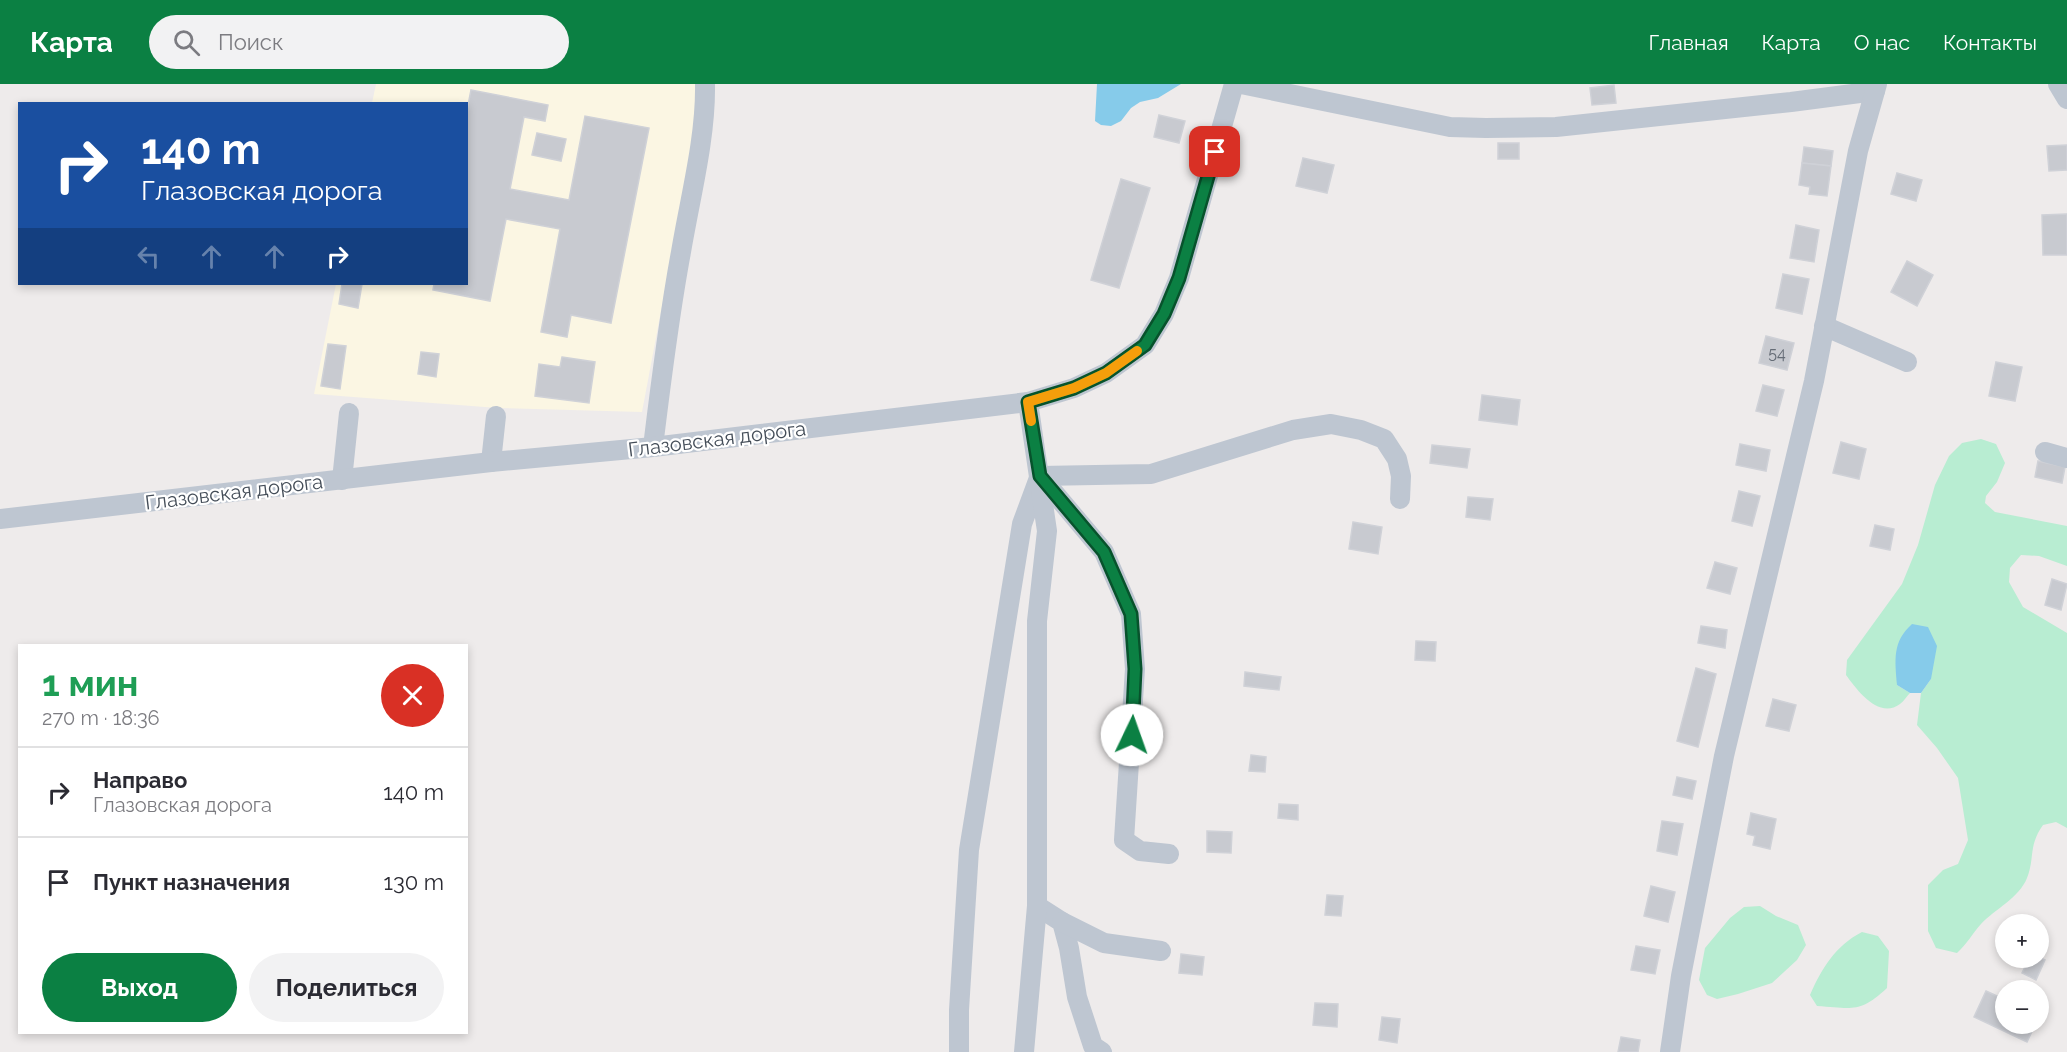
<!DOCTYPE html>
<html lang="ru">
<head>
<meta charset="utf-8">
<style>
  body { margin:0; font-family:Raleway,sans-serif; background:#f2f2f3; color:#2b2b33; height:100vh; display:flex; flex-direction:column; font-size:22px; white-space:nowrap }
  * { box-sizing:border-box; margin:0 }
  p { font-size:20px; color:#7c7c81 }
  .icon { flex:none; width:33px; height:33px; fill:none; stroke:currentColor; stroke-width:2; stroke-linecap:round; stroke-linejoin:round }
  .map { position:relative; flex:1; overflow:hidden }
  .drawer { position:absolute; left:18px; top:560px; width:450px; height:390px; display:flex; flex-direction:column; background:#fff; border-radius:0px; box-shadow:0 3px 9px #0003 }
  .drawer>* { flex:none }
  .banner { position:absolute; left:18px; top:18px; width:450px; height:183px; border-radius:0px; box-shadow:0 3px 9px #0003; background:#1a4fa0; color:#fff; overflow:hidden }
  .fabs { position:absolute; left:1995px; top:830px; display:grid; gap:12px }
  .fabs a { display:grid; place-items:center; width:54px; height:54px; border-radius:50%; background:#fff; box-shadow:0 3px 9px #0003; font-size:30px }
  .pin { position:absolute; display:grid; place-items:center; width:51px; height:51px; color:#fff; margin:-26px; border-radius:12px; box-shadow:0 3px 9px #0006 }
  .me { position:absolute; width:66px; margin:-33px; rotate:3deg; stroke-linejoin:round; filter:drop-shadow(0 0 4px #0008) }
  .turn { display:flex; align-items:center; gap:21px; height:126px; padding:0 24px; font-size:27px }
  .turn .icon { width:78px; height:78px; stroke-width:2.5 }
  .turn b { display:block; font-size:42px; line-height:51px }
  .lanes { display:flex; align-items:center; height:57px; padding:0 24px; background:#0003; justify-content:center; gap:30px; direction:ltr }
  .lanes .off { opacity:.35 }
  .round { display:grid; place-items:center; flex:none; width:63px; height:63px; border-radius:32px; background:#f2f2f3 }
  .head { display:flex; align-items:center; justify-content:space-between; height:102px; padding:0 24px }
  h1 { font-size:36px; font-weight:700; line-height:45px; color:#1e9e55 }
  .cta { display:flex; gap:12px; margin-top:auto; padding:12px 24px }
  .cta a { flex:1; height:69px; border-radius:36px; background:#0b8043; color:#fff; font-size:24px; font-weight:700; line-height:69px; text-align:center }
  .cta a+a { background:#f2f2f3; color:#2b2b33 }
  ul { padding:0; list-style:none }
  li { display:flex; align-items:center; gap:18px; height:90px; padding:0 24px; border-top:2px solid #e1e1e2 }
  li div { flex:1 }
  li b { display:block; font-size:22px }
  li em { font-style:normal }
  header { display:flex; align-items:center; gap:36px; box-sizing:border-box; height:84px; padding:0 30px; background:#0b8043; color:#fff }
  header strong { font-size:28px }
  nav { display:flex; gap:33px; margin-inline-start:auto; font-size:21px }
  .search { width:420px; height:54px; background:#f2f2f3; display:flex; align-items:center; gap:15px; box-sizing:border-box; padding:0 21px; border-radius:33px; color:#7c7c81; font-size:22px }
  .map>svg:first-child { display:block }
  .commercial { fill:#fbf6e3 }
  .green { fill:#b8edd2 }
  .water { fill:#86cbea }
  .building { fill:#c8cad0; stroke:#cfd1d7; stroke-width:1.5 }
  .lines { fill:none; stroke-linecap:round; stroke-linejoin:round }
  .minor { stroke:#bec6d1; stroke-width:20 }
  .route-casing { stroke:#07532c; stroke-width:15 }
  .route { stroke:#0b8043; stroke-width:10 }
  .slow { stroke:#f59e0b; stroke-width:10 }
  .labels { text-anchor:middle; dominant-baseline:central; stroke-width:4.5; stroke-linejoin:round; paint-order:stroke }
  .number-label { font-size:16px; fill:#656c76 }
  .street-label { font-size:20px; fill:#444d58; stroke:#fff }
</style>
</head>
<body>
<header>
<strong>Карта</strong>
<div class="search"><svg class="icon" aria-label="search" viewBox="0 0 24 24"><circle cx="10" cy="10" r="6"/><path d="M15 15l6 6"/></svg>Поиск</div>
<nav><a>Главная</a><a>Карта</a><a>О нас</a><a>Контакты</a></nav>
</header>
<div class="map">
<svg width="2067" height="968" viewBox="0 0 2067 968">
  <rect width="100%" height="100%" fill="#eeebeb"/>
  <path class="commercial" d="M376 0H699L698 30 642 328 498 324 314 310 336 200H466V20L372 19Z"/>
  <g class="green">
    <path d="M1981 355 1996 360 2005 379 1997 398 1986 412 1985 419 1995 428 2067 442V482L2039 472 2021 471 2010 484 2009 498 2023 523 2067 549V744L2056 738 2043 741C2028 762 2035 774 2027 794 2019 814 1995 825 1981 840 1972 850 1967 860 1957 869L1936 864 1928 847V801L1943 786 1958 780 1968 756 1958 694 1937 664 1917 641 1921 609 1931 595 1897 601 1910 609C1907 612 1904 617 1900 620 1879 636 1857 606 1846 591L1847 576 1902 500 1918 461 1935 401 1949 372 1962 359Z"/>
    <path d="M1760 822 1776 832 1798 841 1806 861 1797 876 1772 899 1738 910 1717 915 1707 911 1699 896 1705 864 1730 834 1744 823Z"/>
    <path d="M1862 848 1878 852 1889 867 1887 904C1859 930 1852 924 1817 922L1810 911C1822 884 1835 862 1862 848Z"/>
  </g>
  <g class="water">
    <path d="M1097 0H1181L1158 14 1140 18 1131 24 1121 37 1111 42 1101 41 1095 37Z"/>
    <path d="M1912 540 1928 543 1937 562 1931 595 1921 609H1910L1897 601C1895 576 1892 558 1912 540Z"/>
  </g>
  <g class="building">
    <path d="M1614 1 1616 19 1592 21 1590 4Z"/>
    <path d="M471 6 548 21 545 37 524 33 510 105 569 116 585 32 649 44 611 239 571 231 567 253 541 248 560 145 506 135 490 217 433 206 434 200H466V31Z"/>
    <path d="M1159 31 1185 37 1179 59 1154 53Z"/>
    <path d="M537 49 566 55 561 77 532 71Z"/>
    <rect x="1498" y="59" width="21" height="16"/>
    <path d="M2067 61V86L2049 87 2047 62Z"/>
    <path d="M1804 63 1833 67 1831 82 1802 79Z"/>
    <path d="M1303 74 1334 81 1327 109 1296 102Z"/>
    <path d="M1802 79 1831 82 1827 112 1809 110 1810 103 1799 101Z"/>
    <path d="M1897 89 1922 96 1916 117 1891 110Z"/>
    <path d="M1121 95 1150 104 1119 204 1091 196Z"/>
    <path d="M2067 130V171H2043L2042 131Z"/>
    <path d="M1796 141 1819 146 1814 178 1790 174Z"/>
    <path d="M1907 177 1933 191 1917 222 1891 208Z"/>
    <path d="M1783 190 1809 195 1802 230 1776 224Z"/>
    <path d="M342 200H362L358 224 339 220Z"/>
    <path d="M1766 252 1794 259 1787 286 1759 279Z"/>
    <path d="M328 260 346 262 340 305 321 302Z"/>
    <path d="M421 268 439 270 436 293 418 290Z"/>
    <path d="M562 273 595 278 589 319 535 312 539 280 560 283Z"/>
    <path d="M1996 278 2022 283 2015 317 1989 312Z"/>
    <path d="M1763 301 1784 306 1777 332 1756 327Z"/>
    <path d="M1482 311 1520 316 1517 341 1479 336Z"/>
    <path d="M1841 358 1866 365 1859 395 1833 389Z"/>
    <path d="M1740 360 1770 366 1766 387 1736 381Z"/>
    <path d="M1432 361 1470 365 1467 384 1430 379Z"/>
    <path d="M2038 377 2065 383 2062 399 2035 393Z"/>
    <path d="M1739 407 1760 412 1752 442 1732 437Z"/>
    <path d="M1468 413 1493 415 1490 436 1466 433Z"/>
    <path d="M1353 438 1382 443 1378 470 1349 465Z"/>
    <path d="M1875 441 1894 445 1890 466 1870 462Z"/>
    <path d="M1715 478 1737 484 1730 510 1707 504Z"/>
    <path d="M2052 495 2067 500 2061 526 2045 521Z"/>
    <path d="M1701 542 1727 546 1725 564 1698 559Z"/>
    <path d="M1416 557 1436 558 1435 577 1415 576Z"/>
    <path d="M1696 584 1716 590 1698 663 1677 657Z"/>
    <path d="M1245 588 1281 593 1279 606 1244 602Z"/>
    <path d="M1773 615 1796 621 1789 647 1766 642Z"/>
    <path d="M1251 671 1266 673 1265 688 1249 687Z"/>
    <path d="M1677 693 1696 697 1692 715 1673 711Z"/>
    <path d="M1279 720 1298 721V736L1278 734Z"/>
    <path d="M1751 729 1776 735 1770 765 1753 761 1755 752 1747 750Z"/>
    <path d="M1662 737 1683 740 1677 771 1657 767Z"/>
    <path d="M1207 747 1232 748 1231 769 1207 768Z"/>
    <path d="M1651 802 1675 808 1668 838 1644 832Z"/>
    <path d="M1327 811 1343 812 1341 832 1325 831Z"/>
    <path d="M1636 862 1660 866 1655 890 1631 886Z"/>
    <path d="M1181 870 1204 873 1202 891 1179 889Z"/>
    <path d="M2030 873H2038L2045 876 2036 896 2022 889Z"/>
    <path d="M1986 907 2006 916V939H2036L2027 958 1974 933Z"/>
    <path d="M1315 919 1338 920 1337 943 1313 941Z"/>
    <path d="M1382 933 1400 935 1397 959 1379 956Z"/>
    <path d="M1621 953 1640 956 1638 968H1618Z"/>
  </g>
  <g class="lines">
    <g class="minor">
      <path d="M1241 0 1450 43 1486 44 1556 43 1791 18 1875 7"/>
      <path d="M2058 0 2067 15"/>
      <path d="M1824 242 1907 278"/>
      <path d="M653 363C661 297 669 232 681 168 690 114 706 54 705 0"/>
      <path d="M2045 368 2067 374"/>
      <path d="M491 378 496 332"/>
      <path d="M1040 392 1104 468 1131 530 1135 585 1124 756 1140 767 1169 770"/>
      <path d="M1040 392 1151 390 1293 346 1331 340 1361 346 1384 355 1397 375 1401 392 1400 415"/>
      <path d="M342 396 349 329"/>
      <path d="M0 435 491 378 653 363 1028 318 1074 304 1106 289 1145 261 1164 230 1179 194 1234 0"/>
      <path d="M1037 822 1062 838 1069 864 1077 913 1093 962 1102 968"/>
      <path d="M1062 838 1104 859 1161 867"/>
      <path d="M959 968V926L969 766 1022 440 1039 394"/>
      <path d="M1024 968 1037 822V537L1047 447 1028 318"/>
      <path d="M1670 968 1681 892 1724 672 1814 297 1858 67 1877 0"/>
    </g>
  </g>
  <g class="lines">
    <g class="route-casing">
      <path id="route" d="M1132 651 1135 585 1131 530 1104 468 1040 392 1028 318 1074 304 1106 289 1145 261 1164 230 1179 194 1215 68"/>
    </g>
    <use href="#route" class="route"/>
    <path class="slow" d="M1031 337 1028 318 1074 304 1106 289 1137 267"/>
  </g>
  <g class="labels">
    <g class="number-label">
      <text x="1777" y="269">54</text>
    </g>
    <g class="street-label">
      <text transform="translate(717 355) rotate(-7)">Глазовская дорога</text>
      <text transform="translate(234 408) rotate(-7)">Глазовская дорога</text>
    </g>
  </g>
</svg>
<div class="fabs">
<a>+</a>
<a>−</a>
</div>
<div class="pin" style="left:1215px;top:68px;background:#d93025"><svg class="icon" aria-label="arrive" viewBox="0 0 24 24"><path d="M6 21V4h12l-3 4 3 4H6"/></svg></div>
<svg class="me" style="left:1132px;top:651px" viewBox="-20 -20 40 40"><circle r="19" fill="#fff"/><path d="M0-13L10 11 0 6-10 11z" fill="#0b8043"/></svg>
<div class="banner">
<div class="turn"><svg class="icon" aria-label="right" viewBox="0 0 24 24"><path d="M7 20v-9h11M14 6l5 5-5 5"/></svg><div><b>140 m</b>Глазовская дорога</div></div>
<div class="lanes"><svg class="icon off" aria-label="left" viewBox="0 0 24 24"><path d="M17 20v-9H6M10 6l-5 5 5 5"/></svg><svg class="icon off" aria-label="ahead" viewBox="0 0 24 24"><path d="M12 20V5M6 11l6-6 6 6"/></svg><svg class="icon off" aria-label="ahead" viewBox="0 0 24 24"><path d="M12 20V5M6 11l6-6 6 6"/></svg><svg class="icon" aria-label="right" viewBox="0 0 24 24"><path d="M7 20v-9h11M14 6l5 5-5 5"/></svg></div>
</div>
<section class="drawer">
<div class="head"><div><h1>1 мин</h1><p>270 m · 18:36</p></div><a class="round" style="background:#d93025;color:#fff"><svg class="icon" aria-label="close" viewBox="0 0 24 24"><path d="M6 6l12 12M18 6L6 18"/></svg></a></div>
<ul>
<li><svg class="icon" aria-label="right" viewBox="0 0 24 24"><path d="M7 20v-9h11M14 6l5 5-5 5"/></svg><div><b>Направо</b><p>Глазовская дорога</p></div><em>140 m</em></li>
<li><svg class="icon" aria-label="arrive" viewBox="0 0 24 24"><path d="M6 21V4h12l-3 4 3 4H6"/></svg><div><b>Пункт назначения</b></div><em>130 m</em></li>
</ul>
<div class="cta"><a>Выход</a><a>Поделиться</a></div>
</section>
</div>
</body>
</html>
